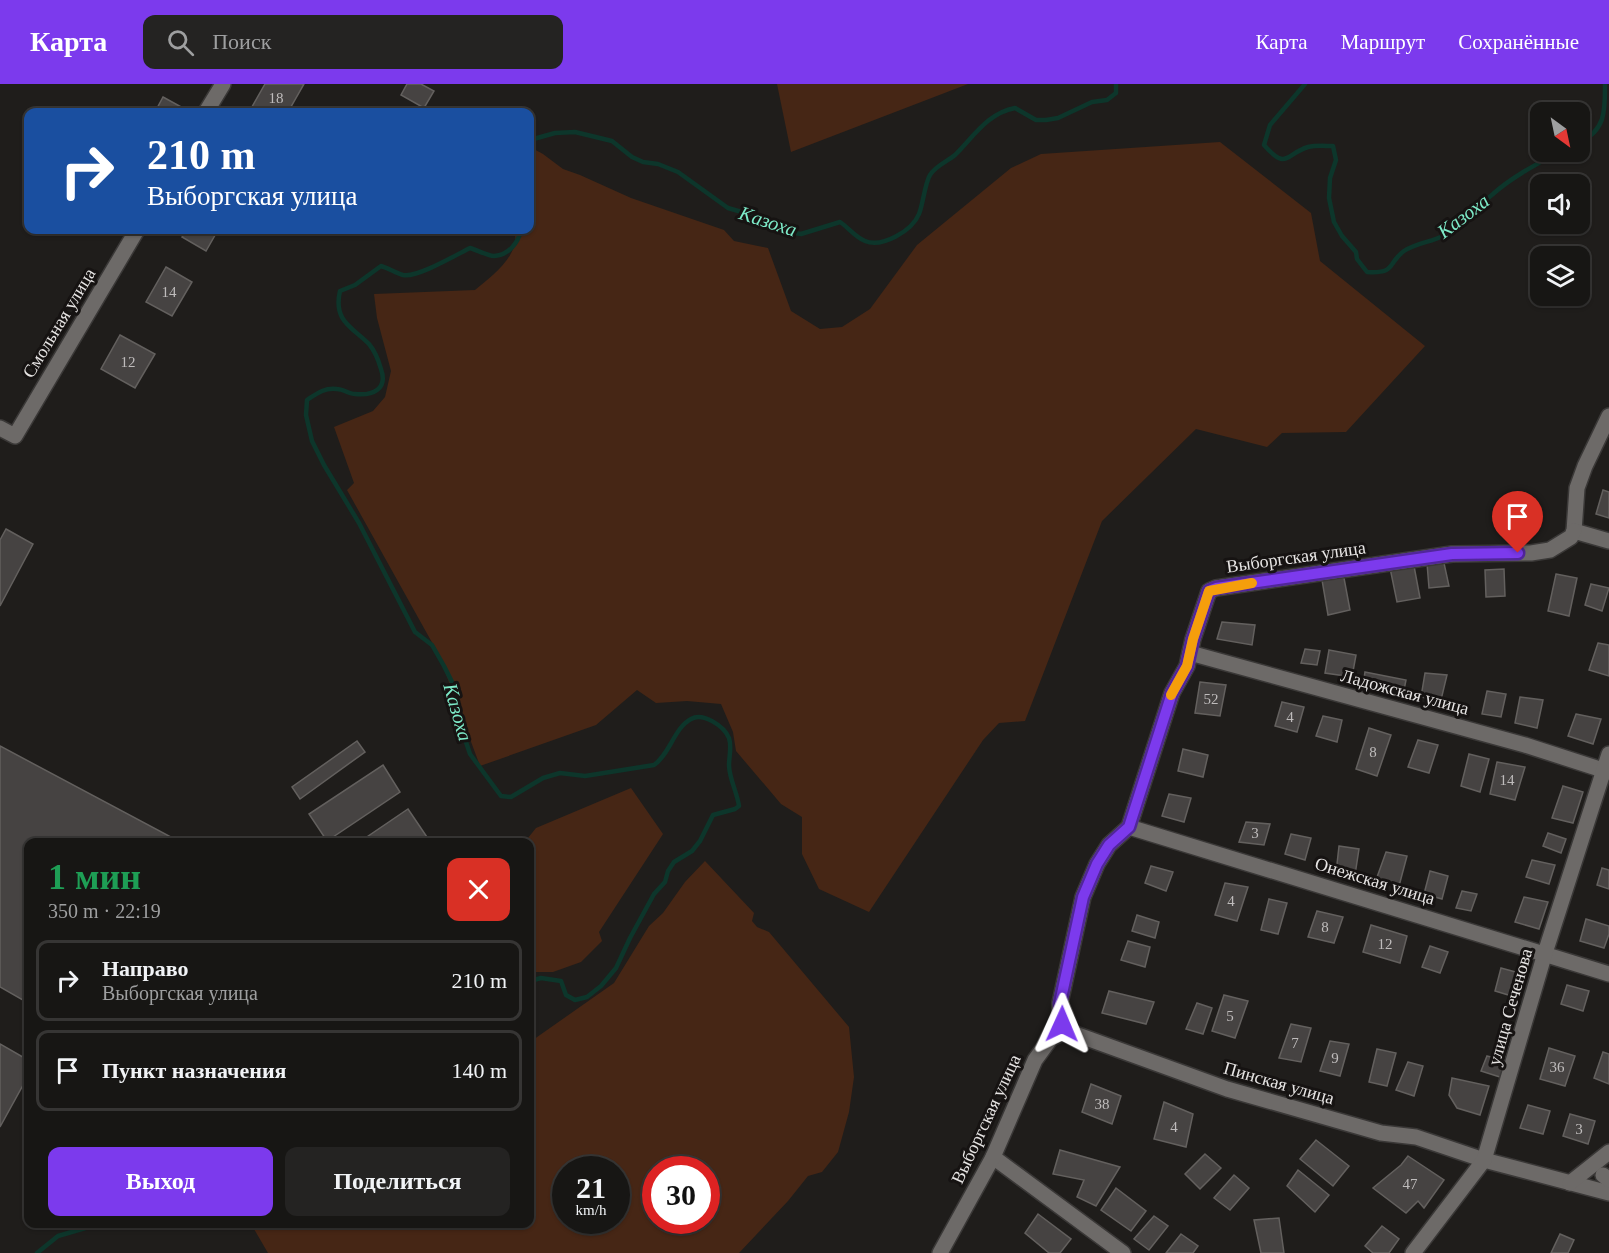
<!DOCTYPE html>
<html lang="ru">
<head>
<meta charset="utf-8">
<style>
  body { margin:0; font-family:Georgia,serif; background:#242322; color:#f1f3f6; height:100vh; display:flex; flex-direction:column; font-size:22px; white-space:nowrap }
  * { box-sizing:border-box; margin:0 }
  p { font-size:20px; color:#9e9fa0 }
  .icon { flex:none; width:33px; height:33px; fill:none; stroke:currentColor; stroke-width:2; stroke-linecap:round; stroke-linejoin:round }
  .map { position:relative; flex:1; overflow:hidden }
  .panel { position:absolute; left:24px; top:754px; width:510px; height:390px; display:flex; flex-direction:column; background:#171614; border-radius:12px; box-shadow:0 2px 4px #0004,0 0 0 2px #363534 }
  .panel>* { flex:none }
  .hud { position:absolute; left:24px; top:24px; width:510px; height:126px; border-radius:12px; box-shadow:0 2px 4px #0004,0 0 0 2px #363534; background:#1a4fa0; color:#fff; overflow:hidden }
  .needle { width:39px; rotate:147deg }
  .tools { position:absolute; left:1530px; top:18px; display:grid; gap:12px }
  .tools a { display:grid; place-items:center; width:60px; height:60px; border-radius:12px; background:#171614; box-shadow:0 2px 4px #0004,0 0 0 2px #363534; font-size:30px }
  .speed { position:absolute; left:552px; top:1072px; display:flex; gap:12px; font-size:30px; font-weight:700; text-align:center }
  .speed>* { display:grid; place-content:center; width:78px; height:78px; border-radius:50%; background:#171614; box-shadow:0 2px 4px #0004,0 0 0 2px #363534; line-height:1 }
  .speed small { font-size:15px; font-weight:400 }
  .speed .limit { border:9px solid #d22; background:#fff; color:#111 }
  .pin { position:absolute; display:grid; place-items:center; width:51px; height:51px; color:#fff; margin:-62px -26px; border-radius:50% 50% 50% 0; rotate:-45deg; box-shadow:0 0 6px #0007 }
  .pin .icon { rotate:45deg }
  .me { position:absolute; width:66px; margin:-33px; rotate:1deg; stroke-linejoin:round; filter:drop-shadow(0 0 4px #0008) }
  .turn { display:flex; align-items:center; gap:21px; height:126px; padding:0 24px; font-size:27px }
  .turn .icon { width:78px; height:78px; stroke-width:2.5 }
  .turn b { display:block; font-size:42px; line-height:51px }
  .round { display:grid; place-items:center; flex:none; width:63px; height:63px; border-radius:12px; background:#242322 }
  .headline { display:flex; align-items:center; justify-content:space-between; height:102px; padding:0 24px }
  h1 { font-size:36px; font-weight:700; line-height:45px; color:#1e9e55 }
  .cta { display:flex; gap:12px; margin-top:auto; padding:12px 24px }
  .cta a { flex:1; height:69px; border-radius:12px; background:#7c3aed; color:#fff; font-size:24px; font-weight:700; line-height:69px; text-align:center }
  .cta a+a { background:#242322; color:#f1f3f6 }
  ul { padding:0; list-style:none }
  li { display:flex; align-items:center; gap:18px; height:81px; margin:0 12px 9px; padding:0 12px; border:3px solid #363534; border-radius:12px }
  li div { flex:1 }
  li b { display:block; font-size:22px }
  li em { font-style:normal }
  header { display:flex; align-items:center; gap:36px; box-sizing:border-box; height:84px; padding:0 30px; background:#7c3aed; color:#fff }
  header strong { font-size:28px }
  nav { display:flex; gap:33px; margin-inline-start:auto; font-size:21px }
  .search { width:420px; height:54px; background:#242322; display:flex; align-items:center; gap:15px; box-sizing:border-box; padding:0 21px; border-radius:12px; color:#9e9fa0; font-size:22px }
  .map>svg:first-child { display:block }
  .green { fill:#462615; fill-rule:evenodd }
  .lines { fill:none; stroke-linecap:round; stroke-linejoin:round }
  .stream { stroke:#0d362b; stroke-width:4.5 }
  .building { fill:#464342; stroke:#63605e; stroke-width:1.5 }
  .street-casing { stroke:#3a3837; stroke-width:18 }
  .street { stroke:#6d6a68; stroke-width:15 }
  .route-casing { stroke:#51269a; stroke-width:15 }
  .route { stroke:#7c3aed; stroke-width:10 }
  .slow { stroke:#f59e0b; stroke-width:10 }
  .labels { text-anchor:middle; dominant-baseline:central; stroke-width:6; stroke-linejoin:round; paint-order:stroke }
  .number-label { font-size:15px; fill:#bfbcbc }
  .street-label { font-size:18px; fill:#e7e5e4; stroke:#161312 }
  .water-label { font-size:20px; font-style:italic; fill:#7deac8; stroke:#161312 }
</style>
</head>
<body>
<header>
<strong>Карта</strong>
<div class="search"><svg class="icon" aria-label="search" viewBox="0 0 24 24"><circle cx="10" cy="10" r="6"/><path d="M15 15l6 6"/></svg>Поиск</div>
<nav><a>Карта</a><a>Маршрут</a><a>Сохранённые</a></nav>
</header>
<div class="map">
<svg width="1609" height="1169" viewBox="0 0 1609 1169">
  <rect width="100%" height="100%" fill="#1f1d1b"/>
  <g class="green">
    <path d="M777 0H968L791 68Z"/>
    <path d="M1220 58 1311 129 1320 177 1425 262 1346 348 1282 349 1267 363 1196 345 1102 437 1025 637 999 639 983 656 869 828 819 805 802 770V733L781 720 736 667 733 648 721 620 687 617 656 619 637 606 596 641 480 682 439 571 347 406 354 399 334 343 373 327 385 313 391 287 377 234 374 210 475 206C492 192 522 170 514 146H530V63L543 70 563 85 580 91 631 114 724 146 734 157 768 164 791 227 820 245 842 243 870 225 917 161 1011 84 1041 70Z"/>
    <path d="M631 704 663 750 599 848 602 857 581 878 553 888H530V759H524L536 744Z"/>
    <path d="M705 777 754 829 752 837 757 843 769 848 849 943 854 993 849 1028 838 1068 822 1088 808 1092 788 1117 739 1169H268L251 1140H530V958L614 899 649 842 663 829 685 798ZM566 1086H616V1137H566ZM656 1086H706V1137H656Z"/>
  </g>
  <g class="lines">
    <g class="stream">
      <path d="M1305 0 1270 41 1264 61C1287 87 1285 70 1308 63 1316 61 1325 62 1333 62L1336 76 1330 94 1329 114 1334 138 1342 152 1356 168 1357 175 1367 188C1397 190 1387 179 1404 167 1416 159 1431 158 1443 152 1459 144 1479 121 1493 110 1512 93 1537 80 1559 68"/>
      <path d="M530 56 555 49 575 48 612 57 632 73 643 78 658 80 678 88 728 124 759 133 788 148 801 150 840 138C849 144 855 153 865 157 882 164 912 147 919 130 923 120 925 99 930 91 935 82 948 77 955 71 974 52 988 29 1015 24L1036 36H1046L1058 34 1092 18 1107 16 1116 9V0"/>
      <path d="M1580 58C1606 46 1605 26 1605 0"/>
      <path d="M521 146C518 159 509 171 494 172 488 172 477 166 470 164 456 171 417 194 403 191 396 189 388 184 381 182L355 201 340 207C333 237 352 243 369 260 374 266 379 278 381 285 388 305 373 312 355 310 349 310 343 305 337 305 325 303 316 310 307 316L306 331 312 357 324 381 359 439 415 548 432 561 444 582 455 604 464 652 470 670 501 712 511 713 543 694 560 689 585 692 654 681C670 670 674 644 691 635 703 628 724 642 729 654 732 663 729 672 729 681 729 694 737 708 739 722L735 725 713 731 700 757 692 767 674 778 668 787 665 798 654 810 630 854 616 884 601 902 587 913 575 916 566 911 561 897 541 894 530 897"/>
      <path d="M37 1169 58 1152 99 1140"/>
    </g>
  </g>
  <g class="building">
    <path d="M265 0H304L288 28H249Z"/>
    <path d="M407 0H421L434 7 424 24 401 11Z"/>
    <path d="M163 13 185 25 183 28H155Z"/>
    <path d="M187 146H218L206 167 182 153Z"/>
    <path d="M166 183 192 198 172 232 146 218Z"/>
    <path d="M120 251 155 270 135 304 101 285Z"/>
    <path d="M1603 406 1609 408V434L1596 430Z"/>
    <path d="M6 445 33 460 0 522V456Z"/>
    <path d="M1427 479H1444L1449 502 1429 504Z"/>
    <path d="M1414 482 1420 514 1397 518 1390 484Z"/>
    <path d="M1504 485 1505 512 1486 513 1485 486Z"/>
    <path d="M1556 490 1577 494 1569 532 1548 527Z"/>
    <path d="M1344 494 1350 526 1328 531 1322 496Z"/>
    <path d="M1591 500 1609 504 1602 527 1585 521Z"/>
    <path d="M1222 538 1255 541 1252 561 1217 555Z"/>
    <path d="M1598 559 1609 561V592L1589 586Z"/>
    <path d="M1305 565 1320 567 1317 581 1301 579Z"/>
    <path d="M1329 566 1356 571 1352 593 1325 589Z"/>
    <path d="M1365 588 1406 596 1403 611 1363 601Z"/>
    <path d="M1425 589 1447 591 1441 616 1421 613Z"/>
    <path d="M1200 598 1226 601 1220 632 1195 629Z"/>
    <path d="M1487 607 1506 610 1501 633 1482 630Z"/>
    <path d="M1520 613 1543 616 1537 644 1515 639Z"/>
    <path d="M1282 618 1304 623 1297 648 1275 642Z"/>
    <path d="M1576 630 1601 635 1593 660 1568 652Z"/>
    <path d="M1323 632 1342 636 1337 658 1316 652Z"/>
    <path d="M1369 644 1391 651 1377 692 1356 685Z"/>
    <path d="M1418 656 1438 661 1429 689 1408 683Z"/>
    <path d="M357 657 365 668 300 715 292 703Z"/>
    <path d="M0 662 171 753 168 759H28V919L0 903Z"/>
    <path d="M1183 665 1208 671 1203 693 1178 687Z"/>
    <path d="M1469 670 1489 675 1480 708 1461 702Z"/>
    <path d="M1497 678 1525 683 1515 716 1490 710Z"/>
    <path d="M383 681 400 708 327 757 309 730Z"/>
    <path d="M1563 702 1583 708 1573 739 1552 734Z"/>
    <path d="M1169 710 1191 714 1184 738 1162 732Z"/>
    <path d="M408 725 427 753 418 759H358Z"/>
    <path d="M1246 738 1270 740 1264 761 1239 758Z"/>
    <path d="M1548 749 1566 755 1561 769 1543 762Z"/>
    <path d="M1291 750 1311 754 1305 776 1285 770Z"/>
    <path d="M1339 762 1359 765 1355 791 1336 789Z"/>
    <path d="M1386 768 1407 772 1399 802 1376 796Z"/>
    <path d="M1532 776 1555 781 1549 800 1526 793Z"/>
    <path d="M1151 782 1173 788 1166 807 1145 799Z"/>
    <path d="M1602 784 1609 786V805L1597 801Z"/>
    <path d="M1430 787 1448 792 1442 815 1424 810Z"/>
    <path d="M1225 799 1248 803 1237 837 1215 831Z"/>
    <path d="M1462 807 1477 810 1471 827 1456 824Z"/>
    <path d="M1524 813 1548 818 1539 845 1515 838Z"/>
    <path d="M1269 815 1287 819 1278 850 1261 846Z"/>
    <path d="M1317 827 1343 833 1334 859 1308 853Z"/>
    <path d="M1137 831 1159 838 1155 854 1132 847Z"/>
    <path d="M1586 835 1609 842V850L1604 864 1580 857Z"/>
    <path d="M1371 841 1407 852 1400 879 1363 868Z"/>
    <path d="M1128 857 1150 863 1145 883 1121 876Z"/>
    <path d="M1430 862 1448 868 1440 889 1422 883Z"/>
    <path d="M1501 884 1523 890 1515 913 1495 907Z"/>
    <path d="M1567 901 1589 907 1583 927 1561 920Z"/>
    <path d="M1109 907 1154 918 1146 940 1102 929Z"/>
    <path d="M1224 911 1248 917 1235 954 1212 947Z"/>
    <path d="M1197 919 1212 924 1203 950 1186 945Z"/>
    <path d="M1291 940 1311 944 1301 978 1279 974Z"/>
    <path d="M1330 957 1349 960 1340 992 1320 987Z"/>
    <path d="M0 960 28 976V992L0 1043Z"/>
    <path d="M1549 964 1575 972 1565 1002 1540 995Z"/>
    <path d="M1377 965 1396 969 1387 1002 1369 998Z"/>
    <path d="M1603 968 1609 970V1000L1594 994Z"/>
    <path d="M1487 972 1507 977 1503 994 1481 987Z"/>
    <path d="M1408 978 1423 982 1414 1012 1396 1006Z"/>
    <path d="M1452 994 1489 1002 1480 1031 1457 1024 1449 1011Z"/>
    <path d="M1091 1000 1121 1012 1112 1040 1082 1028Z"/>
    <path d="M1164 1018 1193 1030 1186 1063 1154 1055Z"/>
    <path d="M1528 1021 1550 1027 1543 1050 1520 1044Z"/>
    <path d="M1570 1030 1595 1037 1588 1060 1563 1052Z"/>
    <path d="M1316 1056 1349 1082 1333 1102 1300 1075Z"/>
    <path d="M1060 1066 1120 1083 1096 1122 1077 1113 1084 1096 1053 1090Z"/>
    <path d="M1205 1070 1221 1084 1200 1105 1185 1090Z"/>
    <path d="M1408 1072 1444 1096 1424 1124 1418 1117 1406 1129 1373 1104 1401 1081Z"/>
    <path d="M1298 1086 1329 1111 1315 1128 1287 1102Z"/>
    <path d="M1234 1091 1249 1104 1230 1126 1214 1114Z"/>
    <path d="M1116 1104 1146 1127 1131 1147 1101 1126Z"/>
    <path d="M1038 1130 1071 1155 1060 1169H1049L1025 1149Z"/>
    <path d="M1154 1132 1168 1142 1149 1166 1134 1155Z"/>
    <path d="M1279 1134 1284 1169H1261L1254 1136Z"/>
    <path d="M1382 1142 1399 1155 1389 1169H1373L1365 1162Z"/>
    <path d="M1181 1150 1198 1162 1193 1169H1166Z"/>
    <path d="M1560 1150 1574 1156 1568 1169H1551Z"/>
  </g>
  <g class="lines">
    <g class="street-casing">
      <g id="street">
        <path d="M206 28 223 0"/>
        <path d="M0 344 15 352 137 146"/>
        <path d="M1574 447 1577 404 1585 382 1609 332"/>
        <path d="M1574 447 1609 457"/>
        <path d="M1190 569 1525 661 1609 688"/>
        <path d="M1129 743 1609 890"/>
        <path d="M1067 947 1060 934V919L1083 813 1097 780 1109 761 1129 743 1172 609 1187 582 1193 555 1209 507 1216 504 1452 470 1531 469 1550 466 1571 453 1574 447"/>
        <path d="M1067 947 1227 1005 1381 1049 1416 1053 1484 1076 1609 1109"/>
        <path d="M993 1073 1123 1169"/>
        <path d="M1603 1091 1609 1096"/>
        <path d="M1570 1099 1609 1068"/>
        <path d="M940 1169 993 1073 1035 976 1051 954 1067 947"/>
        <path d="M1413 1169 1484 1076 1545 869 1609 670"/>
      </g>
    </g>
    <use href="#street" class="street"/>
  </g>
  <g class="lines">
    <g class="route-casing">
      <path id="route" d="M1062 940 1060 919 1083 813 1097 780 1109 761 1129 743 1172 609 1187 582 1193 555 1209 507 1216 504 1452 470 1518 469"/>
    </g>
    <use href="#route" class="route"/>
    <path class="slow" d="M1171 611 1187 582 1193 555 1209 507 1252 499"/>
  </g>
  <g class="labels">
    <g class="number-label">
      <text x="276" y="14">18</text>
      <text x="169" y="208">14</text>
      <text x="128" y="278">12</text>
      <text x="1211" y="615">52</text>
      <text x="1290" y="633">4</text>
      <text x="1373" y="668">8</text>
      <text x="1507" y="696">14</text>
      <text x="1255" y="749">3</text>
      <text x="1231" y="817">4</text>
      <text x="1325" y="843">8</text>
      <text x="1385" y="860">12</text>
      <text x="1230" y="932">5</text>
      <text x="1295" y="959">7</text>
      <text x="1335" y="974">9</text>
      <text x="1557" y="983">36</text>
      <text x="1102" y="1020">38</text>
      <text x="1174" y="1043">4</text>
      <text x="1579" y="1045">3</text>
      <text x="1410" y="1100">47</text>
    </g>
    <g class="street-label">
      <text transform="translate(59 239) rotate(-59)">Смольная улица</text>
      <text transform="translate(1296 473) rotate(-8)">Выборгская улица</text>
      <text transform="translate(1405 608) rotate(15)">Ладожская улица</text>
      <text transform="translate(1375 797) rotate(17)">Онежская улица</text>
      <text transform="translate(1510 923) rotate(-74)">улица Сеченова</text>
      <text transform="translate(1279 999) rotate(16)">Пинская улица</text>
      <text transform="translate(986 1035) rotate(-65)">Выборгская улица</text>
    </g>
    <g class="water-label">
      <text transform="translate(1463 132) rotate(-37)">Казоха</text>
      <text transform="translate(768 137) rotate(18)">Казоха</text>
      <text transform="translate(458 628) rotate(74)">Казоха</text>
    </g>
  </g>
</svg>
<div class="tools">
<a><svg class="needle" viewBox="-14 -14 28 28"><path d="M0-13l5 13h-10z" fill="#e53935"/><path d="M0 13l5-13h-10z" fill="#9e9fa0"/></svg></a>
<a><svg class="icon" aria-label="sound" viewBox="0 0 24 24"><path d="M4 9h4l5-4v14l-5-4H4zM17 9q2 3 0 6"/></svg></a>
<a><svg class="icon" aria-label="layers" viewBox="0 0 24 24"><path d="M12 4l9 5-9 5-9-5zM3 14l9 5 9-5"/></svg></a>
</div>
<div class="speed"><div>21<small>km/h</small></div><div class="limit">30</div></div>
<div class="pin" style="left:1518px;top:469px;background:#d93025"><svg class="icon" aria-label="arrive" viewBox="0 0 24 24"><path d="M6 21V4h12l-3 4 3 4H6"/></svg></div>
<svg class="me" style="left:1062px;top:940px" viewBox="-20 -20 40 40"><path d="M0-17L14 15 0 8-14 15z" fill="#7c3aed" stroke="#fff" stroke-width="4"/></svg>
<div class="hud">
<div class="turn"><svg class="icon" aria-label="right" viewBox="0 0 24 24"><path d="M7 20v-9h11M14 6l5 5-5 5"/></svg><div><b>210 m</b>Выборгская улица</div></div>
</div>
<section class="panel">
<div class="headline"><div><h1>1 мин</h1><p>350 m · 22:19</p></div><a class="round" style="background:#d93025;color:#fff"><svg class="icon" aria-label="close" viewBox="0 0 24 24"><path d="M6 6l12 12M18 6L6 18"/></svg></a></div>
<ul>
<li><svg class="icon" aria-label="right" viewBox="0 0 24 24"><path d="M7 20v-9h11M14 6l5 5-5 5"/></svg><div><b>Направо</b><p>Выборгская улица</p></div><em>210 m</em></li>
<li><svg class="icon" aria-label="arrive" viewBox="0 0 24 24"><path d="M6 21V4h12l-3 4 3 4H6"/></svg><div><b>Пункт назначения</b></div><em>140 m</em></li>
</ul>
<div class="cta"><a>Выход</a><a>Поделиться</a></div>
</section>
</div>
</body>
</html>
